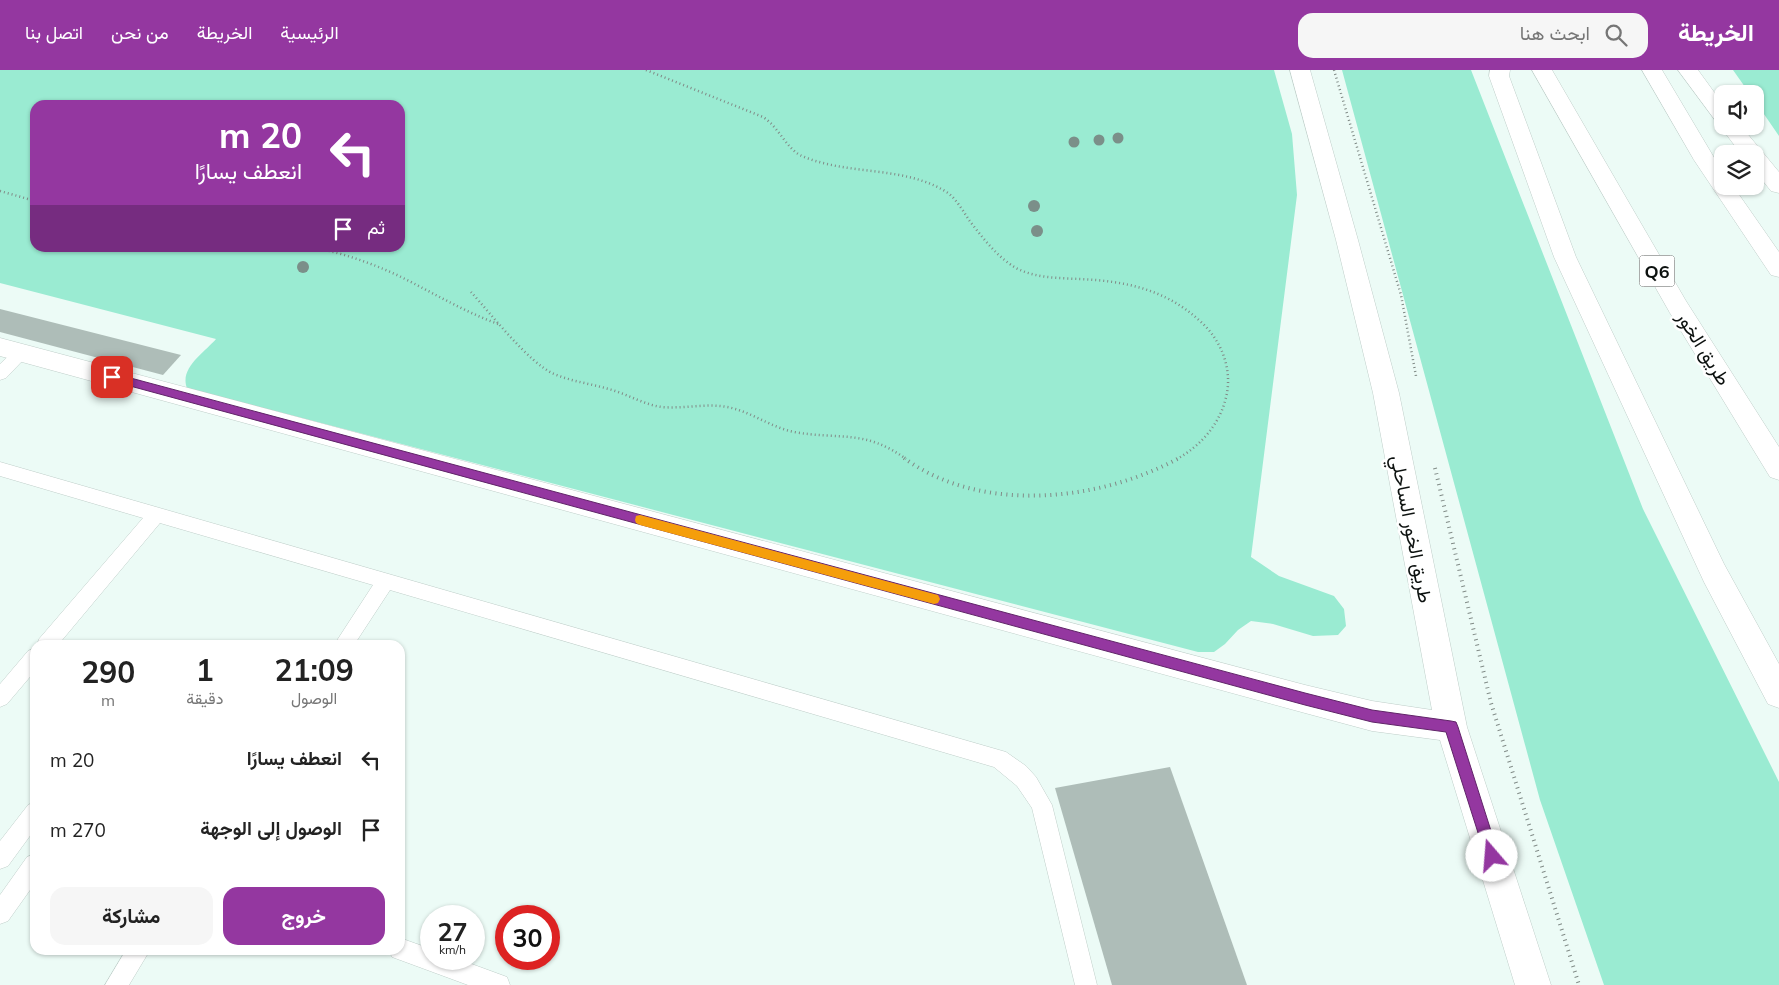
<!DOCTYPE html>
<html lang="ar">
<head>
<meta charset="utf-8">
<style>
  body { margin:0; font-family:Mulish,Vazirmatn,sans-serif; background:#f6f6f6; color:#222; direction:rtl; height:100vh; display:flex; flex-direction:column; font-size:19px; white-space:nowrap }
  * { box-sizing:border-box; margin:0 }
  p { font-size:16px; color:#767676 }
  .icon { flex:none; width:28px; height:28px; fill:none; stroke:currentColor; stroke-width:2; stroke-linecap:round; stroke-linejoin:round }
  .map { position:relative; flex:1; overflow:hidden; direction:ltr }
  .side { position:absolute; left:30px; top:570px; width:375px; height:315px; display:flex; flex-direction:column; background:#fff; border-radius:15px; box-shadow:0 1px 4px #0004; direction:rtl }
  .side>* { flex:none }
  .hud { position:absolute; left:30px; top:30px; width:375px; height:152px; border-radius:15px; box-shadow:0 1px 4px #0004; direction:rtl; background:#9437a0; color:#fff; overflow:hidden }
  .tools { position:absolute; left:1714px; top:15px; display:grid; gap:10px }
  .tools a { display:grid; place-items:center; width:50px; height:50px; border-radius:10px; background:#fff; box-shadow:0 1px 4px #0004; font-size:25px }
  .speed { position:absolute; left:420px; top:835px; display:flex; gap:10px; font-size:25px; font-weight:700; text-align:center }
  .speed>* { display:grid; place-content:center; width:65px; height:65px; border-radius:50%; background:#fff; box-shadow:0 1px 4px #0004; line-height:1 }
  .speed small { font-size:12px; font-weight:400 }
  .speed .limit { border:8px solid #d22; background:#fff; color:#111 }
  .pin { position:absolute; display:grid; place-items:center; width:42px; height:42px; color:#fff; margin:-21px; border-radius:10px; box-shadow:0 2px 8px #0006 }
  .me { position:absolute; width:55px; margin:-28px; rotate:342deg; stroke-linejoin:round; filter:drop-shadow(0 0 4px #0008) }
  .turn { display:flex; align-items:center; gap:18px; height:105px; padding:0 20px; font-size:22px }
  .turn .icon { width:65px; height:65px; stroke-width:2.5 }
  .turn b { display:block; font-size:35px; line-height:42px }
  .then { display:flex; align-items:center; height:48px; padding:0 20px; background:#0003; gap:10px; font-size:19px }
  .eta { display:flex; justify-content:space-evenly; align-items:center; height:85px; text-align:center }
  .eta b { font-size:30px; font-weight:700; line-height:35px }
  .cta { display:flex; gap:10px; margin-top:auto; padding:10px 20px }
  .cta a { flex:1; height:58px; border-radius:15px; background:#9437a0; color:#fff; font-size:20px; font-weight:700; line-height:58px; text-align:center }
  .cta a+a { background:#f6f6f6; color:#222 }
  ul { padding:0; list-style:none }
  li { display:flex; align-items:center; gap:15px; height:70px; padding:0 20px }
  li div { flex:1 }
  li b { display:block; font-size:19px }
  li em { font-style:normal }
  header { display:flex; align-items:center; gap:30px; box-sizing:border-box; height:70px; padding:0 25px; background:#9437a0; color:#fff }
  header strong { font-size:24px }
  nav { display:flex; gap:28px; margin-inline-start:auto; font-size:18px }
  .search { width:350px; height:45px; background:#f6f6f6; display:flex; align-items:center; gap:12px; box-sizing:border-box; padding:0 18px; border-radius:15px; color:#767676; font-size:19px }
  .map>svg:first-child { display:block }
  .green { fill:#9aebd2; fill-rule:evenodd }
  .building { fill:#aebdb8 }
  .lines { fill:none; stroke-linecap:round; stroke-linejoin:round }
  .service-casing { stroke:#bfcec9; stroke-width:1 }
  .minor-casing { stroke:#bfcec9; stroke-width:1 }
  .motorway-casing { stroke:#bfcec9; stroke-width:1 }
  .path-far1 { stroke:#818b87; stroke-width:2.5; stroke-dasharray:1 3; stroke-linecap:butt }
  .path { stroke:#818b87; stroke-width:4; stroke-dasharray:1 4.5; stroke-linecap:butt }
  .service { fill:#fff; fill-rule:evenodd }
  .minor { fill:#fff; fill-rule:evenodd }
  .motorway { fill:#fff; fill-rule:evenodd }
  .tree { fill:#7b8f89 }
  .route { fill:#9437a0; stroke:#602468 }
  .slow { fill:#f59e0b }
  .labels { text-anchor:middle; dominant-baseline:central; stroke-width:5; stroke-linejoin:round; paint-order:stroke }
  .shield { fill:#fff; stroke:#555857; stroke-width:1 }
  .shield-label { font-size:18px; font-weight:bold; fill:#0c110f }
  .street-label { font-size:19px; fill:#0c110f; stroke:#fff }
</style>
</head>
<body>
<header>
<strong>الخريطة</strong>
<div class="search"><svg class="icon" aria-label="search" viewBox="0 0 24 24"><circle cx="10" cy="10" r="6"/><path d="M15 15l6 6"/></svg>ابحث هنا</div>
<nav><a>الرئيسية</a><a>الخريطة</a><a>من نحن</a><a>اتصل بنا</a></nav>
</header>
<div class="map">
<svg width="1779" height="915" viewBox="0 0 1779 915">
  <rect width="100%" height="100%" fill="#ecfbf6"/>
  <g class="green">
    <path d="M0 0H1274L1292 64 1297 125 1251 487 1279 506 1334 526 1344 539 1346 556 1338 565 1313 566 1273 554 1251 551 1238 560 1225 574 1214 582H1198L187 318C179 298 205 282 216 269L0 213ZM35 35H400V178H35Z"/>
    <path d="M1342 0H1471L1643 439 1779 712V915H1604L1540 730Z"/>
    <path d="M1733 0H1779V66L1755 31V24H1750Z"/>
  </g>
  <g class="building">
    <path d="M0 239 181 285 163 305 0 262Z"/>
    <path d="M1170 697 1247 915H1112L1055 718Z"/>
  </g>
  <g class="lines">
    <g class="service-casing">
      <g id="service">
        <path d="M21 277 26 279 29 283 26 287 6 308 0 310V294L16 279Z"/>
        <path d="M0 392 1006 682 1026 696 1036 707 1052 735 1097 915H1075L1032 738 1017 716 994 697 390 520 354 575H334L373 515 160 453 58 575H37L39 569 143 448 0 406Z"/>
        <path d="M35 578V601L7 634 0 637V614L28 581Z"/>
        <path d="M35 732V759L8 796 0 799V771L28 735Z"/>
        <path d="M35 784V813L8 851 0 854V825L27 787Z"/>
        <path d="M400 868 431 879V889H458L507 907 510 915H468L392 887 389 880H400Z"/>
        <path d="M126 880H150L129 915H105Z"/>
      </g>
    </g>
    <g class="minor-casing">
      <path id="minor" d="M1290 0H1310L1358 170 1399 323 1467 657 1551 915H1515L1440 670 1372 661 1305 643 0 286V268L1305 615 1372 631 1432 640 1373 323 1336 170Z"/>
    </g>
    <g class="motorway-casing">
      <g id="motorway">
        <path d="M1490 0H1510L1509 6 1576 187 1724 494 1779 594V638L1768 634 1704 512 1554 187 1489 6Z"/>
        <path d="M1532 0H1552L1686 231 1779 377V410L1770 407 1670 243Z"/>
        <path d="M1642 0H1662L1722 101V116H1733L1779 182V207L1771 205 1694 90Z"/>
        <path d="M1678 0H1698L1722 33V56H1741L1779 102V123L1771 121 1755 101V84H1741L1720 56 1722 52 1715 50Z"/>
      </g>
    </g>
    <g class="path-far1">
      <path d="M646 0 763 47C780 58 786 79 802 86 848 106 905 95 948 123 957 130 963 141 969 150 982 167 997 187 1016 198 1035 208 1058 208 1079 209 1125 211 1165 219 1200 251 1218 267 1229 290 1228 314 1226 347 1204 374 1177 389"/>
      <path d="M1334 0 1401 225 1416 306"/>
      <path d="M0 121 35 131"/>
      <path d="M317 178C345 184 371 193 397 205 432 222 464 242 501 255"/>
      <path d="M471 222C491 244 529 293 554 304 573 312 593 314 612 320 629 325 645 335 662 337 684 339 705 333 727 337 750 341 770 357 794 362 839 370 865 359 906 389"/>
    </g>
    <g class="path">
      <path d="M904 388C980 444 1099 432 1179 388"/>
      <path d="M1435 398 1491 633 1579 915"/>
    </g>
    <use href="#service" class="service"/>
    <use href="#minor" class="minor"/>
    <use href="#motorway" class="motorway"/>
  </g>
  <g class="tree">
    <circle cx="1118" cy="68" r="5.5"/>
    <circle cx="1099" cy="70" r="5.5"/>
    <circle cx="1074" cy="72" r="5.5"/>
    <circle cx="1034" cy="136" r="6"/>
    <circle cx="1037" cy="161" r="6"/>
    <circle cx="303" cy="197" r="6"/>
  </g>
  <path class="route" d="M112 303 1305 623 1372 640 1451 651 1456 652 1458 657 1499 786 1497 791 1492 793 1487 791 1446 662 1372 652 1305 635 108 310 107 307 108 304Z"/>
  <path class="slow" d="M640 445 934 524 938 525 940 529 938 533 934 534 640 455 636 453 635 450 636 446Z"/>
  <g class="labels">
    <rect class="shield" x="1639.5" y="185.5" width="35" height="31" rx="4"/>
    <g class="shield-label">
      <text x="1657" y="201">Q6</text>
    </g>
    <g class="street-label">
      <text transform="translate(1704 278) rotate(58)">طريق الخور</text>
      <text transform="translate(1412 459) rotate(79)">طريق الخور الساحلي</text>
    </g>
  </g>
</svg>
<div class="tools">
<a><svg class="icon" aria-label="sound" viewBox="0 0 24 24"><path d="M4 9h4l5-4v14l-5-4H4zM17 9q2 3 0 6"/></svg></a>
<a><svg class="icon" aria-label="layers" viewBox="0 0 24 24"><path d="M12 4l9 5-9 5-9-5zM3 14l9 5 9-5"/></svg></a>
</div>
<div class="speed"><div>27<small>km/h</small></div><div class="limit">30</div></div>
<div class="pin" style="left:112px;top:307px;background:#d93025"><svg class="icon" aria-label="arrive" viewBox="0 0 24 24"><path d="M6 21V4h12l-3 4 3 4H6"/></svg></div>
<svg class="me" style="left:1492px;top:786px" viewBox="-20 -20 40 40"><circle r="19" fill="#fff"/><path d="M0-13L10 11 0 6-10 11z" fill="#9437a0"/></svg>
<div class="hud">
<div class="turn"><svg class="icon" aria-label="left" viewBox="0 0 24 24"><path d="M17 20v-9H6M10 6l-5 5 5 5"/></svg><div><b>20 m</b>انعطف يسارًا</div></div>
<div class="then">ثم<svg class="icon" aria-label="arrive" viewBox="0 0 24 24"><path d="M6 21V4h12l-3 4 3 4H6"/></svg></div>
</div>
<section class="side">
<div class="eta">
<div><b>21:09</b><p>الوصول</p></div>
<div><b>1</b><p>دقيقة</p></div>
<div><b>290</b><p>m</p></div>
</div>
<ul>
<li><svg class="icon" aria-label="left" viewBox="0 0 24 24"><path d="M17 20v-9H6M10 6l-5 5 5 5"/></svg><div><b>انعطف يسارًا</b></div><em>20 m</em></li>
<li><svg class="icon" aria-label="arrive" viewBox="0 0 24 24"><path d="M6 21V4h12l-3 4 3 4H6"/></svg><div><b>الوصول إلى الوجهة</b></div><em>270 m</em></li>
</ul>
<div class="cta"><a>خروج</a><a>مشاركة</a></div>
</section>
</div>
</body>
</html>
